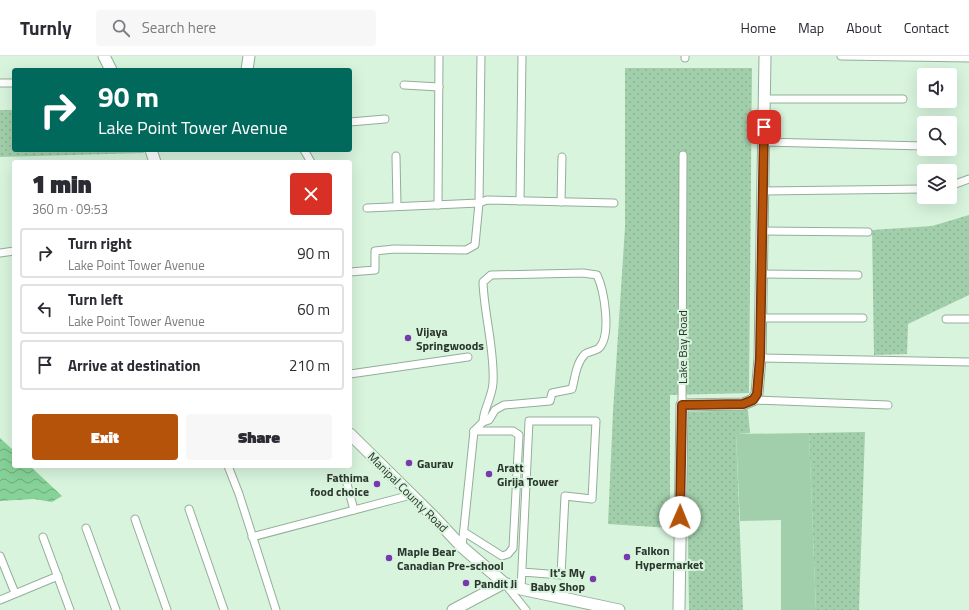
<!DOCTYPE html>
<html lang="en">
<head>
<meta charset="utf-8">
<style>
  body { margin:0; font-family:"Titillium Web",sans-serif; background:#f7f7f7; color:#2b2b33; height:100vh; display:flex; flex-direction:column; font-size:15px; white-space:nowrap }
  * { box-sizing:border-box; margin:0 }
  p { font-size:13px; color:#7c7c81 }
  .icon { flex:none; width:22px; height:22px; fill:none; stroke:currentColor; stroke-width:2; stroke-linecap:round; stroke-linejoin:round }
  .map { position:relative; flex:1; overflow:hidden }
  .details { position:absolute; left:12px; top:104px; width:340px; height:308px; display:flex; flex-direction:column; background:#fff; border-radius:4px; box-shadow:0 4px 16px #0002 }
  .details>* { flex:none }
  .top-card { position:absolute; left:12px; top:12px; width:340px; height:84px; border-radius:4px; box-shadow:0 4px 16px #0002; background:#00695c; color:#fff; overflow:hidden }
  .controls { position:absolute; left:917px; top:12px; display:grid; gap:8px }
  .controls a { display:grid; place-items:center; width:40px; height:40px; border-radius:4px; background:#fff; box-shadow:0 4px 16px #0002; font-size:20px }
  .pin { position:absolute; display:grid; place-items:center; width:34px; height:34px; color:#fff; margin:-17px; border-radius:8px; box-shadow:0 2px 6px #0006 }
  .me { position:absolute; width:44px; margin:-22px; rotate:1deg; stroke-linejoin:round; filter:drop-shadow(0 0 3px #0008) }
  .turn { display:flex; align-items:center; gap:14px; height:84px; padding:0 20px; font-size:18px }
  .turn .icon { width:52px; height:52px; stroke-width:2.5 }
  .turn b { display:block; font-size:28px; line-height:34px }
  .round { display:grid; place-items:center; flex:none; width:42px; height:42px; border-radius:4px; background:#f7f7f7 }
  .headline { display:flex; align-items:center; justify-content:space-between; height:68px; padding:0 20px }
  h1 { font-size:24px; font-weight:800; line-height:30px }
  .button { display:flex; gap:8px; margin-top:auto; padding:8px 20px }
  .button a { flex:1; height:46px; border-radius:4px; background:#b45309; color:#fff; font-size:16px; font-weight:800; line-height:46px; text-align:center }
  .button a+a { background:#f7f7f7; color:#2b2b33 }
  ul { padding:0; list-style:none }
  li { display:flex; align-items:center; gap:12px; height:50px; margin:0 8px 6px; padding:0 12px; border:2px solid #e1e1e2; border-radius:4px }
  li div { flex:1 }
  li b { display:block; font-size:15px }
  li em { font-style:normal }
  header { display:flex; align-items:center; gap:24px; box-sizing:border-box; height:56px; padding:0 20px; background:#fff; border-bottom:1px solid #e1e1e2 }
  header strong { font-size:19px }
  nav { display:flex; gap:22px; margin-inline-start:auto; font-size:14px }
  .search { width:280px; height:36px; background:#f7f7f7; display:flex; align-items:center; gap:10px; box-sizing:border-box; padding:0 14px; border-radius:4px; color:#7c7c81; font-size:15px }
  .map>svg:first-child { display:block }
  .grass { fill:url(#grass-dots) }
  .green { fill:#a2cfab }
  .water { fill:url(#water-waves) }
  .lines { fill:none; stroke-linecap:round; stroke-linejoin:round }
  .street-casing { stroke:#94ae99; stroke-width:9 }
  .secondary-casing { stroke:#94ae99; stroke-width:13 }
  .street { stroke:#fff; stroke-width:7 }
  .secondary { stroke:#fff; stroke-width:11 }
  .route-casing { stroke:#753606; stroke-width:10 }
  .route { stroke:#b45309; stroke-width:7 }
  .poi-dot { fill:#7839ae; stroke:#d8f4dd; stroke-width:1.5 }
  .labels { text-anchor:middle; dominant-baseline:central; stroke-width:4; stroke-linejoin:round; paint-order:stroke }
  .poi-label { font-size:12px; font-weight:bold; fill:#2a352c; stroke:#d8f4dd; text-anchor:start }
  .street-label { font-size:12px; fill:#2a352c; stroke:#d8f4dd }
</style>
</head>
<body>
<header>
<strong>Turnly</strong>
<div class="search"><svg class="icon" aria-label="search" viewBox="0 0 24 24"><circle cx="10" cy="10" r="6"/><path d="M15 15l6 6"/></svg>Search here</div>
<nav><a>Home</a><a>Map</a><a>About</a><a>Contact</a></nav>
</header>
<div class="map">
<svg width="969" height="554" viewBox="0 0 969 554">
  <defs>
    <pattern id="grass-dots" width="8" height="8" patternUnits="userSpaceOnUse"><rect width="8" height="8" fill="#a2cfab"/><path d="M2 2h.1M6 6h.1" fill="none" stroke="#8cb293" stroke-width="1.8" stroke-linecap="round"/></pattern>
    <pattern id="water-waves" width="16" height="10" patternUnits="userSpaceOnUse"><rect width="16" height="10" fill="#86d298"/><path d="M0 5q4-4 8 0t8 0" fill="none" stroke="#6eab7c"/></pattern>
  </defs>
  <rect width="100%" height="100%" fill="#d8f4dd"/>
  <g class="grass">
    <path d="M625 12H752L749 337 670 339V472L608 468 613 356 625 171Z"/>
    <path d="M0 54H14V94H142L144 97 0 101Z"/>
    <path d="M969 159V239L908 268 907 298 874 299 872 174 932 170Z"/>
    <path d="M748 354 750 377 736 378 743 554H689L686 356Z"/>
    <path d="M865 376 859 554H816L809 377Z"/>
  </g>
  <path class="green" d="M809 377 816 554H781V464L740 465 736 378Z"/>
  <path class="water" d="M0 382 14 395V410H30L62 440 52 446 34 443 0 445Z"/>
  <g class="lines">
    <g class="street-casing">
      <g id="street">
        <path d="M841 0 969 2"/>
        <path d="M685 2V0"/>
        <path d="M0 27H14"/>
        <path d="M404 29 439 31"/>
        <path d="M764 43H903"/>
        <path d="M350 66 385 63"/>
        <path d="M764 86 924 90"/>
        <path d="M304 94 311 106"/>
        <path d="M396 100 397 150"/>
        <path d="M950 130 969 123"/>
        <path d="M763 135 924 133"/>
        <path d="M520 145 522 0"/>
        <path d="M561 146 562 101"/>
        <path d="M438 149 439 0"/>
        <path d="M367 152 479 147 487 144 614 147"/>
        <path d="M762 175 868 176"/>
        <path d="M0 197 14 195"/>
        <path d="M350 216 375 214V195L394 193 466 194 475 189 479 147 481 0"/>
        <path d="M762 218 858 219"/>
        <path d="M761 262H863"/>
        <path d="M946 263H969"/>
        <path d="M760 302 969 306"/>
        <path d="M350 318 468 301"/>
        <path d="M753 344 888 349"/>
        <path d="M682 349 683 99"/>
        <path d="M474 375 483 366 489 364 495 354 504 349 550 345 552 337 572 333C575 322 576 307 585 298 589 295 596 295 599 292 612 279 604 234 597 219L583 217 491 219 483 226C484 258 495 295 493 327 492 342 483 354 483 366"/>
        <path d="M228 410 239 438 276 554"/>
        <path d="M347 428 354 454"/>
        <path d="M189 453 224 554"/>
        <path d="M135 463 167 554"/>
        <path d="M86 472 116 554"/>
        <path d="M464 476 502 500 508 498 513 492 519 379 513 375H474"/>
        <path d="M43 481 70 554"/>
        <path d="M252 481 411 439"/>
        <path d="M462 491 474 375"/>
        <path d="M0 500 15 537"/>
        <path d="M505 528 526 554"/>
        <path d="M521 533 529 365H596L592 443 565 440 561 519 522 516"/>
        <path d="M0 544 58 520"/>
      </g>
    </g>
    <g class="secondary-casing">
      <g id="secondary">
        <path d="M104 0 111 14"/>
        <path d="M247 14 249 0"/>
        <path d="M151 94 155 106"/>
        <path d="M350 378 434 461 462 491 504 527 521 533 619 554"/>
        <path d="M453 554 504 527"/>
        <path d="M679 554 682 349 743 348 753 344 757 338 760 302 765 0"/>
      </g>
    </g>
    <use href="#street" class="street"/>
    <use href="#secondary" class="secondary"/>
  </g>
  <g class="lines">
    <g class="route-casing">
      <path id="route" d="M680 461 682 349 743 348 753 344 757 338 760 302 764 71"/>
    </g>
    <use href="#route" class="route"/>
  </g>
  <g class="poi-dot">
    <circle cx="408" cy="282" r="4"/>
    <circle cx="409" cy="407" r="4"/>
    <circle cx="489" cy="418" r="4"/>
    <circle cx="377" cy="428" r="4"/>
    <circle cx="627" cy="501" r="4"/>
    <circle cx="389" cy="502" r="4"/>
    <circle cx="593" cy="523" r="4"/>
    <circle cx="466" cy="527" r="4"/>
  </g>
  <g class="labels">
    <g class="poi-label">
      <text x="416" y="275">Vijaya<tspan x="416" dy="14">Springwoods</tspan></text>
      <text x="417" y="407">Gaurav</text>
      <text x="497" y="411">Aratt<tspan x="497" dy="14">Girija Tower</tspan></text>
      <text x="369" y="421" text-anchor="end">Fathima<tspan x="369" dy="14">food choice</tspan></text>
      <text x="635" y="494">Falkon<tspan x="635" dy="14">Hypermarket</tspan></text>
      <text x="397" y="495">Maple Bear<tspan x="397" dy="14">Canadian Pre-school</tspan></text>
      <text x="585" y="516" text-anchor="end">It's My<tspan x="585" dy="14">Baby Shop</tspan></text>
      <text x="474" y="527">Pandit Ji</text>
    </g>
    <g class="street-label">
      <text transform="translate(682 291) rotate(-90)">Lake Bay Road</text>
      <text transform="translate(408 436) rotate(45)">Manipal County Road</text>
    </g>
  </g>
</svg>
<div class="controls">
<a><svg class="icon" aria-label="sound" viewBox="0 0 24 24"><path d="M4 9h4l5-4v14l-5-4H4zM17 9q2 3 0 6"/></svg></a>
<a><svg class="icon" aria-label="search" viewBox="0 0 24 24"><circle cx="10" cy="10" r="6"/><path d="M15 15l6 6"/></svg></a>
<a><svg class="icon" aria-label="layers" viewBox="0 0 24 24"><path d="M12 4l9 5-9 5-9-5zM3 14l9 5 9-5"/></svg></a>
</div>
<div class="pin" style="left:764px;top:71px;background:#d93025"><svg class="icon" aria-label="arrive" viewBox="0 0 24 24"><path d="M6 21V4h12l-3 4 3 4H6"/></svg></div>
<svg class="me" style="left:680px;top:461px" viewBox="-20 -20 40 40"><circle r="19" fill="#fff"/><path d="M0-13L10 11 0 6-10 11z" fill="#b45309"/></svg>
<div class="top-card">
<div class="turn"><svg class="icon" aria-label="right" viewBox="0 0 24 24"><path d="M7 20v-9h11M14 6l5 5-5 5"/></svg><div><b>90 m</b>Lake Point Tower Avenue</div></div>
</div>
<section class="details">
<div class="headline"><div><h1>1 min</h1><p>360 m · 09:53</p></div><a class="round" style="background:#d93025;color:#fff"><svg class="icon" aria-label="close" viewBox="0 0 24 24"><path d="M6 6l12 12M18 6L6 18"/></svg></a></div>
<ul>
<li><svg class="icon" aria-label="right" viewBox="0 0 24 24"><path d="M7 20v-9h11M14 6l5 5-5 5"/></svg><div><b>Turn right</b><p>Lake Point Tower Avenue</p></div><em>90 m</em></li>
<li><svg class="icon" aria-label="left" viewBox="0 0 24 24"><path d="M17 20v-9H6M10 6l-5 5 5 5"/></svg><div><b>Turn left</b><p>Lake Point Tower Avenue</p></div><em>60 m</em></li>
<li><svg class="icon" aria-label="arrive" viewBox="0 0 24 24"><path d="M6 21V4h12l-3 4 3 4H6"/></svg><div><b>Arrive at destination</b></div><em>210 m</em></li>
</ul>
<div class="button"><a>Exit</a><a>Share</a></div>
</section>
</div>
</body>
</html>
